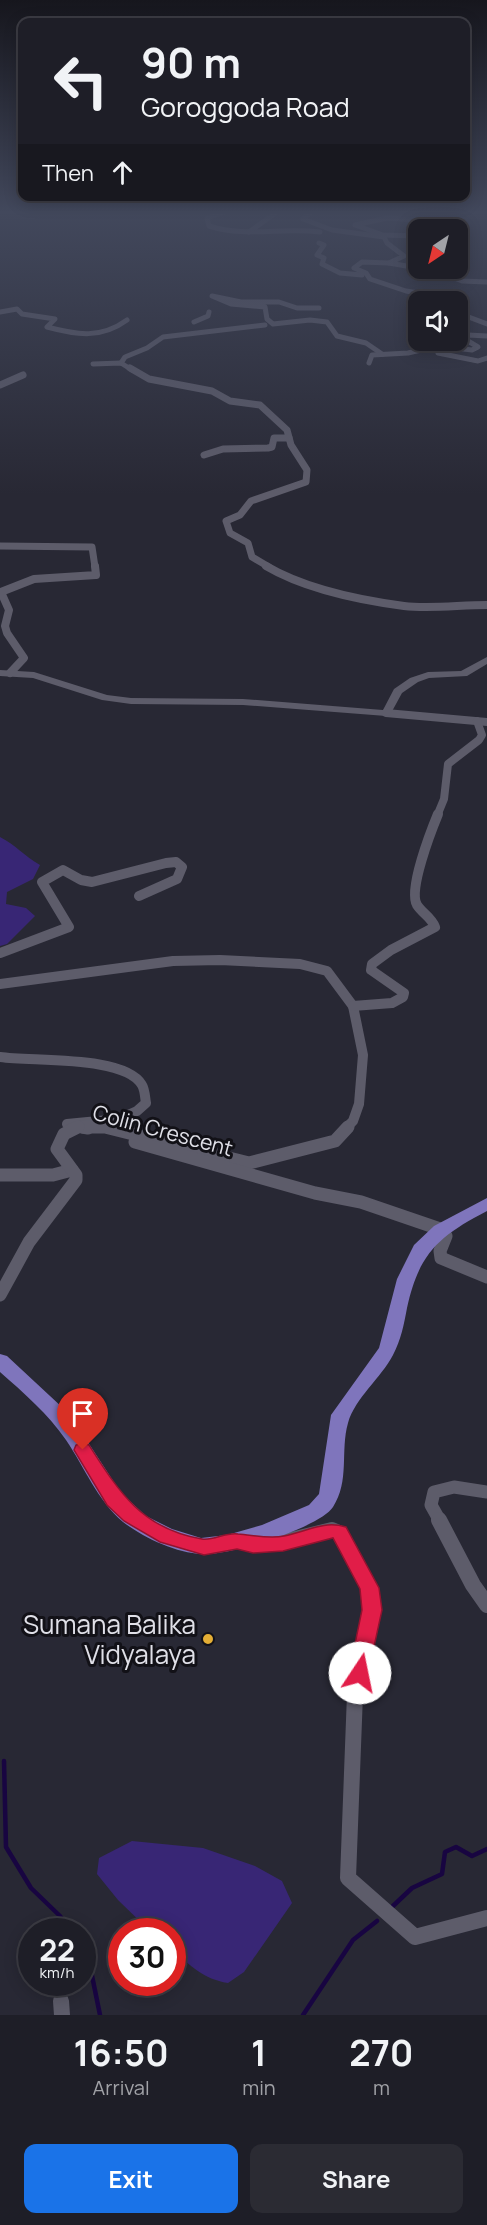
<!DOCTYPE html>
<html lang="en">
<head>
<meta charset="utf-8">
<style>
  body { margin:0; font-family:Manrope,sans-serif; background:#2b2b33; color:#f1f3f6; height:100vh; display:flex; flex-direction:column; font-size:22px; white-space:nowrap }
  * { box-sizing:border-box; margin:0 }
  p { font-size:20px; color:#a1a2a7 }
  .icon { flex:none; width:33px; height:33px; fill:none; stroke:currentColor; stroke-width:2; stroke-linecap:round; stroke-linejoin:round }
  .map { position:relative; height:2015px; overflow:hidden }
  .sheet { display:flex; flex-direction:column; background:#1e1e27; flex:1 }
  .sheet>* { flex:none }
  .banner { position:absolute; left:18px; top:18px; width:452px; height:183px; border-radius:12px; box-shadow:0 3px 15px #0003,0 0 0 2px #3c3c44; background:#1e1e27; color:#f1f3f6; overflow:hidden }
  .needle { width:39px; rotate:215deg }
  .tools { position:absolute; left:408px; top:219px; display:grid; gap:12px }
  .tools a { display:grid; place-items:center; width:60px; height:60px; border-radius:12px; background:#1e1e27; box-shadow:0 3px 15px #0003,0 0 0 2px #3c3c44; font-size:30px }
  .speed { position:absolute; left:18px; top:1918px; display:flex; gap:12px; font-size:30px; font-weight:700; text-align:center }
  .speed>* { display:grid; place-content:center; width:78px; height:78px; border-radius:50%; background:#1e1e27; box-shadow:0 3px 15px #0003,0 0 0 2px #3c3c44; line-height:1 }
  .speed small { font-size:15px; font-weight:400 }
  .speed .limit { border:9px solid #d22; background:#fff; color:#111 }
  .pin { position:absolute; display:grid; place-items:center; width:51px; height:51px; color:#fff; margin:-62px -26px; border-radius:50% 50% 50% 0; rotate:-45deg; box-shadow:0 0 6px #0007 }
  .pin .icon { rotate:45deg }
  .me { position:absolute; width:66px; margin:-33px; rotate:11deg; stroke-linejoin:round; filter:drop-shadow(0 0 4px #0008) }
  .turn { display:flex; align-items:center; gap:21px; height:126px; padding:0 24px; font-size:27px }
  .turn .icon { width:78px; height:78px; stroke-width:2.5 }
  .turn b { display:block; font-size:42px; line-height:51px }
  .then { display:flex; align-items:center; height:57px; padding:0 24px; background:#0003; gap:12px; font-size:22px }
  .eta { display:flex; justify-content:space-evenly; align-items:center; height:102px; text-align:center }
  .eta b { font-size:36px; font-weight:700; line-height:42px }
  .cta { display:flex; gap:12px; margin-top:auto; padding:12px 24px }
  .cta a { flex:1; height:69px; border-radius:12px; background:#1a73e8; color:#fff; font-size:24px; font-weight:700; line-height:69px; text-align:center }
  .cta a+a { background:#2b2b33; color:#f1f3f6 }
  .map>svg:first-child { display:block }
  .green { fill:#382675 }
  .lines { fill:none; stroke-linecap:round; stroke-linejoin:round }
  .stream { stroke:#180541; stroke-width:4.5 }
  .street-far5 { stroke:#5d5c6a; stroke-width:5 }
  .street-far4 { stroke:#5d5c6a; stroke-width:7 }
  .street-far3 { stroke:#5d5c6a; stroke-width:8 }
  .street-far2 { stroke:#5d5c6a; stroke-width:10 }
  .street-far1 { stroke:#5d5c6a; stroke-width:13 }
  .street { stroke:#5d5c6a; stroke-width:16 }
  .secondary { fill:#5d5c6a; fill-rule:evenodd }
  .primary { fill:#7f75bc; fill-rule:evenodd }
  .route { fill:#e11d48; stroke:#92132f; stroke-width:1.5 }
  .poi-dot { fill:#e4ae35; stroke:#121117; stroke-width:2 }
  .labels { text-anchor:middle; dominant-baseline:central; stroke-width:6; stroke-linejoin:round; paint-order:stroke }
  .street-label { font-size:21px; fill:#e0e0e8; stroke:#121117 }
  .near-poi-label { font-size:26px; fill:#e0e0e8; stroke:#121117; text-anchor:end }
</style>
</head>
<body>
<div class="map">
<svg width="487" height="2015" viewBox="0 0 487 2015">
  <rect width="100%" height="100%" fill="#282834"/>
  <g class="green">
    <path d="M0 837C16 845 24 856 40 865L33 879 7 892 6 904 26 908 35 916 7 944 0 946Z"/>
    <path d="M132 1841 203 1848 255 1866 282 1881 292 1903 244 1972 228 1983C203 1979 191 1966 173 1950L172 1932H151L118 1900 97 1874 99 1858Z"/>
  </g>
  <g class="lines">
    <g class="stream">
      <path d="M4 1761 6 1847 31 1888 60 1916 70 1932"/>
      <path d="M393 1906 412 1888 442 1874 445 1852 456 1847 472 1856 487 1849"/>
      <path d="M82 1950 89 1961 100 2015"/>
      <path d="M303 2015 353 1940 377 1921"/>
    </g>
    <g class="street-far5">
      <path d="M224 212 207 218 209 226C246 238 281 227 320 232"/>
      <path d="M311 212 303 219 332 230 384 237 387 243 404 256 389 263 418 268"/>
      <path d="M249 232 277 212"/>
      <path d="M417 236 383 235 355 225 387 218 443 222"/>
      <path d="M319 243 324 245 317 255 324 258 322 264 340 273 362 275"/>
      <path d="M389 263 362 262 354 268 366 273 370 279 406 291 450 298 457 302"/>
      <path d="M429 268 462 281 487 282"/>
      <path d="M319 308H297L279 302H241L212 296 231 304 265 307 267 319 273 324 310 320 327 322 337 336 366 343 382 354"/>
      <path d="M0 312 17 309 22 314 55 319 47 327C77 335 101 339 127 320"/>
      <path d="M458 313 487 324"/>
      <path d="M194 322 208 316 209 312"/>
      <path d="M438 353 478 361 487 358"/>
      <path d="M121 363 125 357 147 348 163 337 265 325"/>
      <path d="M369 363 372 355 408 353 438 346 472 350 478 347 463 338 468 335 487 336"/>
      <path d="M93 364 121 363 132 370"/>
    </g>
    <g class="street-far4">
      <path d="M130 368 149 379 212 391 230 401 260 405 287 430 291 445 307 470 306 482 251 501 240 515 226 521 230 533 248 543 252 557 269 567"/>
      <path d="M0 385 23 375"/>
      <path d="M204 455 223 449 268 448 272 447 274 438H289"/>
      <path d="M0 546 92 547 95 567"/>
    </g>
    <g class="street-far3">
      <path d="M266 566C305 589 359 600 404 606 430 609 460 605 487 605"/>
      <path d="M10 673 24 658 7 633 5 626 9 610 1 592 34 579 96 575 95 566"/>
      <path d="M386 713 487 722"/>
      <path d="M437 816 444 799 448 764 479 740 482 735 477 721"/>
    </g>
    <g class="street-far2">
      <path d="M0 953 69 927 42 882 63 870 81 880 92 882 166 863 176 862 182 867 177 879 139 896"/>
      <path d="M0 984 173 961 220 960 300 964 327 971 353 1006 363 1055 359 1104 353 1121 346 1128"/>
      <path d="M353 1006 392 1003 403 997 404 993 371 970 372 964 391 950 435 927C431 917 423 914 417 905 408 890 431 831 438 814"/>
      <path d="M0 1057C32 1062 125 1055 142 1085 145 1090 145 1098 146 1103L137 1111 119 1119 67 1124"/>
      <path d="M83 1127 111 1128"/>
      <path d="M71 1128H88"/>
    </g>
    <g class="street-far1">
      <path d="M82 1127 88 1128"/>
      <path d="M83 1127H105L249 1163 335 1141 348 1127"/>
      <path d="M135 1142 315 1193 361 1202 440 1229"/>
      <path d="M0 1175H53L72 1170"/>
      <path d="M437 1232 446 1236 440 1251 441 1258 487 1277"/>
      <path d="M0 1295 29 1242 76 1180V1175L57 1149 64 1134 78 1127"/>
      <path d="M440 1521 431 1505 434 1492 454 1487 487 1492"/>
    </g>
    <g class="street">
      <path d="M439 1520 473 1585 487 1605"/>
      <path d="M240 1542 275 1544 332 1530 339 1533 369 1588 372 1610 355 1694 348 1878 415 1937 487 1918"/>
      <path d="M61 2001 62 2015"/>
    </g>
    <path class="secondary" d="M487 657V664L467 676 429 678 418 682 402 693 390 715 386 716 243 705 131 704 102 700 33 678 0 676V670L34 672 107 695 131 698 243 699 383 710 394 689 410 678 428 672 461 671Z"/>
    <path class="primary" d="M487 1198V1211C439 1236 419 1253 407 1308 404 1324 401 1340 393 1355 381 1378 355 1398 348 1423 340 1451 350 1481 333 1507 319 1528 228 1556 202 1554 176 1553 144 1538 123 1522 97 1500 85 1468 66 1440 48 1414 24 1393 0 1372V1354L7 1356 64 1409 80 1430 121 1493 146 1516 172 1529 201 1538 227 1535 262 1525 309 1505 319 1494 331 1415 379 1348 397 1279 414 1245 434 1226Z"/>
  </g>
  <linearGradient id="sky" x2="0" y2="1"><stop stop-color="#16161d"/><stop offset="0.43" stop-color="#42485c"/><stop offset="1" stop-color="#42485c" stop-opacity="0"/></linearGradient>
  <rect width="487" height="494" fill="url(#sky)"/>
  <path class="route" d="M83 1443 89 1445C119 1492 142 1529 202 1539 213 1541 226 1532 238 1534 253 1535 268 1539 284 1536 306 1532 323 1520 346 1527L379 1588 382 1610 367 1679 360 1682 352 1679 349 1673 362 1610 360 1589 333 1538 283 1551 253 1553 237 1549 204 1555 160 1542 124 1521 107 1505 74 1450 76 1445Z"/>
  <circle class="poi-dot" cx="208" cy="1639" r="6"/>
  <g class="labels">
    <g class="street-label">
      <text transform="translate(163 1130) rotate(15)">Colin Crescent</text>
    </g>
    <g class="near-poi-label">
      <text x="196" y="1624">Sumana Balika<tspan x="196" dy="30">Vidyalaya</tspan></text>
    </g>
  </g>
</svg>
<div class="tools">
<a><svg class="needle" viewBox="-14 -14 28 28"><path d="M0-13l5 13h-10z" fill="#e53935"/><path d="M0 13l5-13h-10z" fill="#a1a2a7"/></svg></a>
<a><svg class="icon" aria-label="sound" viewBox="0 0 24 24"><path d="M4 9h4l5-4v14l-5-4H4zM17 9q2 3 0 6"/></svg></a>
</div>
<div class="speed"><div>22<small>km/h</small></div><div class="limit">30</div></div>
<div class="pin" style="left:83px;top:1450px;background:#d93025"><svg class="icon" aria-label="arrive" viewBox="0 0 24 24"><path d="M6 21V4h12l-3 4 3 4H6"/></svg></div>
<svg class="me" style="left:360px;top:1673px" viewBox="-20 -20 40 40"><circle r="19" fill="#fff"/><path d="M0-13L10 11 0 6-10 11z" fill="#e11d48"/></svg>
<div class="banner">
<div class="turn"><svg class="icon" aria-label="left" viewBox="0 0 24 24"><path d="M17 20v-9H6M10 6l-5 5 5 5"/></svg><div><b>90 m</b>Goroggoda Road</div></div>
<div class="then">Then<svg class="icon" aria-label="ahead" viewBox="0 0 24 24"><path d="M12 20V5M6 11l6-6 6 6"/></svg></div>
</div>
</div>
<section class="sheet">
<div class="eta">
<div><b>16:50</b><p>Arrival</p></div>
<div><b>1</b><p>min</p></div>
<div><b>270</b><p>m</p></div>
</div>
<div class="cta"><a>Exit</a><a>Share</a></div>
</section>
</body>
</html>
